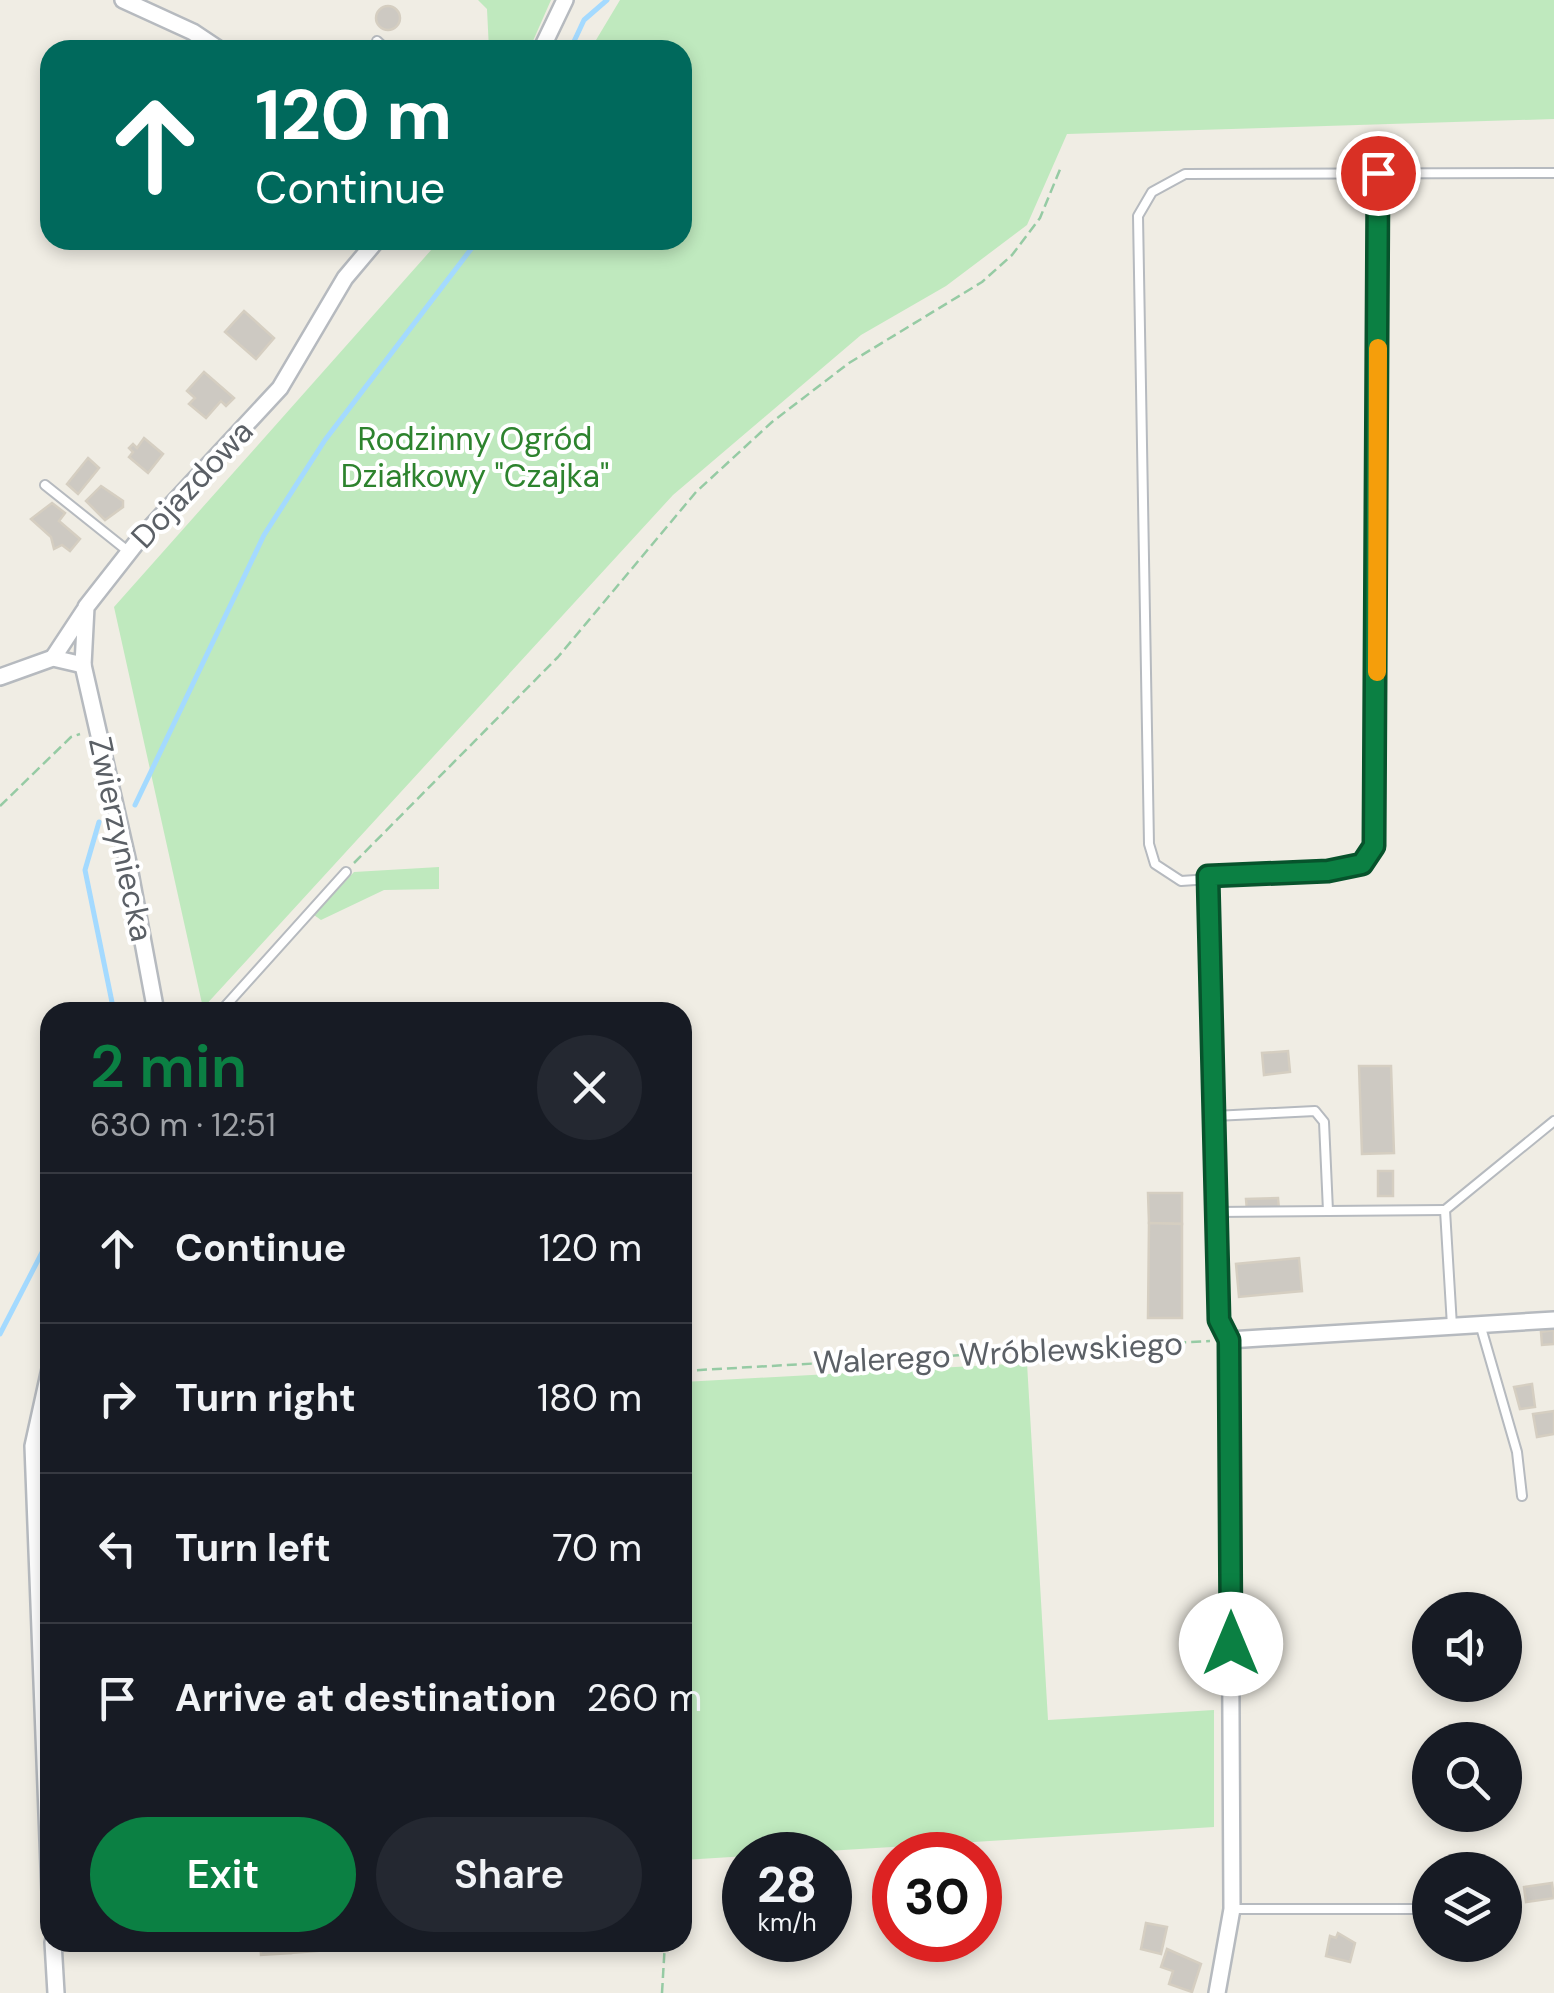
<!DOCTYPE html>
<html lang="en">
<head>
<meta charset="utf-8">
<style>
  body { margin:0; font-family:"DM Sans",sans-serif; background:#242831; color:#f1f3f6; height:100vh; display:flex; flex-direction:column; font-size:38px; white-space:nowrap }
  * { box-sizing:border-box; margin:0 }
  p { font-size:32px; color:#9ea1a6 }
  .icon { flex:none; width:55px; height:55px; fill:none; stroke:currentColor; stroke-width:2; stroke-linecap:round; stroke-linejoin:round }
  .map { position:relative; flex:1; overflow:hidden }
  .drawer { position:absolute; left:40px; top:1002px; width:652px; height:950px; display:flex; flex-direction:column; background:#171b24; border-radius:30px; box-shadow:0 5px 15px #0003 }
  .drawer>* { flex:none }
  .top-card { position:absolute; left:40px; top:40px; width:652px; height:210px; border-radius:30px; box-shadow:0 5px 15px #0003; background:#00695c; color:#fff; overflow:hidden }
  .buttons { position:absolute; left:1412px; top:1592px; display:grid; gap:20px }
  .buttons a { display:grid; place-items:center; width:110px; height:110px; border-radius:50%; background:#171b24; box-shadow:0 5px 15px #0003; font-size:50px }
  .speed { position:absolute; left:722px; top:1832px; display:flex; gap:20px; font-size:50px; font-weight:700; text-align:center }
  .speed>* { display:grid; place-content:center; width:130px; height:130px; border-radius:50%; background:#171b24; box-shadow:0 5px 15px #0003; line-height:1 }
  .speed small { font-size:25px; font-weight:400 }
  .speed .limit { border:15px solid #d22; background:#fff; color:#111 }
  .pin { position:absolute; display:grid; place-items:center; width:85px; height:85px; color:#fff; margin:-42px; border:5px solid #fff; border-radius:50%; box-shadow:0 2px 10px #0007 }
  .me { position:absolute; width:110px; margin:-55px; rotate:0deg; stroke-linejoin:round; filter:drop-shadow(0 0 8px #0008) }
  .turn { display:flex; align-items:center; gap:35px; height:210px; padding:0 50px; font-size:45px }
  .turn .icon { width:130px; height:130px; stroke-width:2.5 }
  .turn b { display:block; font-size:70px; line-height:85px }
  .round { display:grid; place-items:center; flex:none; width:105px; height:105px; border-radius:52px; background:#242831 }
  .headline { display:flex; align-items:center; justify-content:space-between; height:170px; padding:0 50px }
  h1 { font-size:60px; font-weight:600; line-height:75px; color:#0b8043 }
  .primary-button { display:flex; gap:20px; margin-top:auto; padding:20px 50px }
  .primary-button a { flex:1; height:115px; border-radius:60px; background:#0b8043; color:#fff; font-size:40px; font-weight:600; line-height:115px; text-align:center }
  .primary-button a+a { background:#242831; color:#f1f3f6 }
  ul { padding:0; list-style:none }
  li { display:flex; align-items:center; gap:30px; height:150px; padding:0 50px; border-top:2px solid #363941 }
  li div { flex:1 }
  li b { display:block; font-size:38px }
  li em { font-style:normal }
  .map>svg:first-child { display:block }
  .green { fill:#bfe9be }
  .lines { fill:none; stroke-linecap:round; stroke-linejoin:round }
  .stream { stroke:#a4daff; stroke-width:5 }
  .building { fill:#cdc9c2; stroke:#d5cec1; stroke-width:2.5 }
  .lane-casing { stroke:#b6babf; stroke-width:12 }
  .street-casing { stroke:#b6babf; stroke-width:20 }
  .path { stroke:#96cba4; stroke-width:2.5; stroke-dasharray:10 5; stroke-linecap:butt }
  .lane { stroke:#fff; stroke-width:8 }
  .street { stroke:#fff; stroke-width:15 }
  .route-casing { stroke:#07532c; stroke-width:25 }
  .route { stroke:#0b8043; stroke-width:18 }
  .slow { stroke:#f59e0b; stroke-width:18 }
  .labels { text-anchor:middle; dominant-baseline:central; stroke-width:8; stroke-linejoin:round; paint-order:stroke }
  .park-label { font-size:32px; fill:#2d832e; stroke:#fff }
  .street-label { font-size:32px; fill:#5b6066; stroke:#fff }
</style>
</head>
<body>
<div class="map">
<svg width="1554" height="1993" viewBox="0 0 1554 1993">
  <rect width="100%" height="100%" fill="#f0ede4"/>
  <g class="green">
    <path d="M478 0H551L529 50H489L487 9Z"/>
    <path d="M620 0H1554V119L1067 134 1027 225 946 286 861 335 673 495 203 1008 114 607 440 240H682V50H590Z"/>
    <path d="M439 867V889L384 890 321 920 314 915 354 872Z"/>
    <path d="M1027 1363 1048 1720 1214 1710V1827L683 1860V1382Z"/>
  </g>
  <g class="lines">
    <g class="stream">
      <path d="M570 50 584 20 607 0"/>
      <path d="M135 805 264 535 325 440 478 240"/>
      <path d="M99 822 85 870 114 1012"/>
      <path d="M0 1334 50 1237"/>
    </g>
  </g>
  <g class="building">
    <circle cx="388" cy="18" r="12"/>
    <path d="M244 311 274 338 256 359 225 332Z"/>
    <path d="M204 372 234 398 226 406 221 401 206 418 189 404 195 398 187 391Z"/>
    <path d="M144 438 163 454 148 473 129 457 133 452 129 448 133 444 137 448Z"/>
    <path d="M88 458 99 468 78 494 67 484Z"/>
    <path d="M101 486 123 501V507L105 520 86 501Z"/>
    <path d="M52 503 65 513 59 521 80 539 70 551 62 545 54 549 51 537 31 519Z"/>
    <path d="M1288 1051 1290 1072 1264 1075 1262 1053Z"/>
    <path d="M1359 1066H1391L1394 1153 1362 1154Z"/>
    <rect x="1378" y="1171" width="15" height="25"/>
    <path d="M1148 1193H1182V1224L1149 1223Z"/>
    <path d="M1278 1198 1279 1209 1247 1211 1246 1199Z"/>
    <path d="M1149 1223 1182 1224V1318H1148Z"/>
    <path d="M1299 1258 1302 1291 1239 1297 1236 1264Z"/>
    <path d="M1554 1330V1344L1542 1345 1541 1332Z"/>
    <path d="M1532 1384 1535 1407 1520 1409 1514 1387Z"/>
    <path d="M1554 1411V1434L1537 1437 1533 1414Z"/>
    <path d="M1552 1883 1554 1898 1526 1902 1524 1887Z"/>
    <path d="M1146 1923 1167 1927 1161 1954 1141 1949Z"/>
    <path d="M1338 1933 1355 1943 1350 1962 1326 1956 1330 1936 1336 1938Z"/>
    <path d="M260 1942H290L291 1953 261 1955Z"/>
    <path d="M290 1942H340L341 1949 291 1953Z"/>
    <path d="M1167 1949 1201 1964 1192 1992 1169 1984 1173 1971 1161 1967Z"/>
  </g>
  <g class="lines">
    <g class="lane-casing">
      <g id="lane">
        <path d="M377 41 387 50"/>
        <path d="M1378 173 1374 846 1362 865 1328 871 1181 881 1155 864 1149 844 1138 216 1152 192 1185 174 1554 173"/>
        <path d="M45 485 129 552"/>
        <path d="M1208 877 1219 1320 1229 1339"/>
        <path d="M220 1012 346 872"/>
        <path d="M1214 1116 1315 1111 1324 1122 1328 1211"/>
        <path d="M1216 1212 1445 1210"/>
        <path d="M1480 1324 1517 1452 1522 1496"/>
        <path d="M1452 1326 1445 1210 1554 1121"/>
        <path d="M1232 1909H1419"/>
      </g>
    </g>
    <g class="street-casing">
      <g id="street">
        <path d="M123 0 193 32 220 50"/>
        <path d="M541 50 565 0"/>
        <path d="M53 658 84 611"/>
        <path d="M83 665 129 867 156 1012"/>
        <path d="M0 677 53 658 83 665 86 607 137 542 280 388 345 278 377 240"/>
        <path d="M50 1369 33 1446 50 1892"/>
        <path d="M53 1942 56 1993"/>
        <path d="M1217 1993 1232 1909 1229 1340 1554 1320"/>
      </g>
    </g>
    <g class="path">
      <path d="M0 806 71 737 80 734"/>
      <path d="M354 863 558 657 696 492 772 422 849 363 982 282 1012 255 1040 218 1061 167"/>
      <path d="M682 1371 1210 1341"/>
      <path d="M662 1993 665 1942"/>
    </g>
    <use href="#lane" class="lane"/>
    <use href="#street" class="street"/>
  </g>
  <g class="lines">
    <g class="route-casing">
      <path id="route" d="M1231 1644 1229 1340 1219 1320 1208 876 1328 871 1362 864 1374 846 1378 173"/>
    </g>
    <use href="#route" class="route"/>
    <path class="slow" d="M1377 672 1378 348"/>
  </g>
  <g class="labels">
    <g class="park-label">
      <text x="475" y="439">Rodzinny Ogród<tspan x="475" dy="37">Działkowy "Czajka"</tspan></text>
    </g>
    <g class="street-label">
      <text transform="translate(192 484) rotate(-47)">Dojazdowa</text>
      <text transform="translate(121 839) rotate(78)">Zwierzyniecka</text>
      <text transform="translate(998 1353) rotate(-3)">Walerego Wróblewskiego</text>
    </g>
  </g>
</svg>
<div class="buttons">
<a><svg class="icon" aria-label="sound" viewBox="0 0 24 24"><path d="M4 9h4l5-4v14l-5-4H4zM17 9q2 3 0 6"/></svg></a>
<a><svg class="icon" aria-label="search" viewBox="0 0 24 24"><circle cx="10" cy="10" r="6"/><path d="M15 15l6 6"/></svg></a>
<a><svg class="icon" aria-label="layers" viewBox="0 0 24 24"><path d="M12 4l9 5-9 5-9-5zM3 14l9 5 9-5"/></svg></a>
</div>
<div class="speed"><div>28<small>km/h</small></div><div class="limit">30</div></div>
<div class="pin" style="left:1378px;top:173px;background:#d93025"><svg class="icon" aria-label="arrive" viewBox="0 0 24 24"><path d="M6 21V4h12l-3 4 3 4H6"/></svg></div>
<svg class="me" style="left:1231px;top:1644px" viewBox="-20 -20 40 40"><circle r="19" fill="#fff"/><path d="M0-13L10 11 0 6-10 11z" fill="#0b8043"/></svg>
<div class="top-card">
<div class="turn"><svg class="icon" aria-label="ahead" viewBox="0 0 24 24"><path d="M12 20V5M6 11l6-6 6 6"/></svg><div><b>120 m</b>Continue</div></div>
</div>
<section class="drawer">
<div class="headline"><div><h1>2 min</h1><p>630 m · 12:51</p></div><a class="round"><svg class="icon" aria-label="close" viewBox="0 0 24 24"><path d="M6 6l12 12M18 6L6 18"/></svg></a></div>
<ul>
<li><svg class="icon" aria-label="ahead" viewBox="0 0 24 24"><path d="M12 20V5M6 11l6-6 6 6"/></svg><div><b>Continue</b></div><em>120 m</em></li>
<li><svg class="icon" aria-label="right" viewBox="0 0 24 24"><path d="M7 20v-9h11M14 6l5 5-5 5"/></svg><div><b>Turn right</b></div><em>180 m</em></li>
<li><svg class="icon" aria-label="left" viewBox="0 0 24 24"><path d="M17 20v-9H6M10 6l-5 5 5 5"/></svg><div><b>Turn left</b></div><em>70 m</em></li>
<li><svg class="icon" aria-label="arrive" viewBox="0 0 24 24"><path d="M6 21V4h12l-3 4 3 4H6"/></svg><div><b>Arrive at destination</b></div><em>260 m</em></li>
</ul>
<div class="primary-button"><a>Exit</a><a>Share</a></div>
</section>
</div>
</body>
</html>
